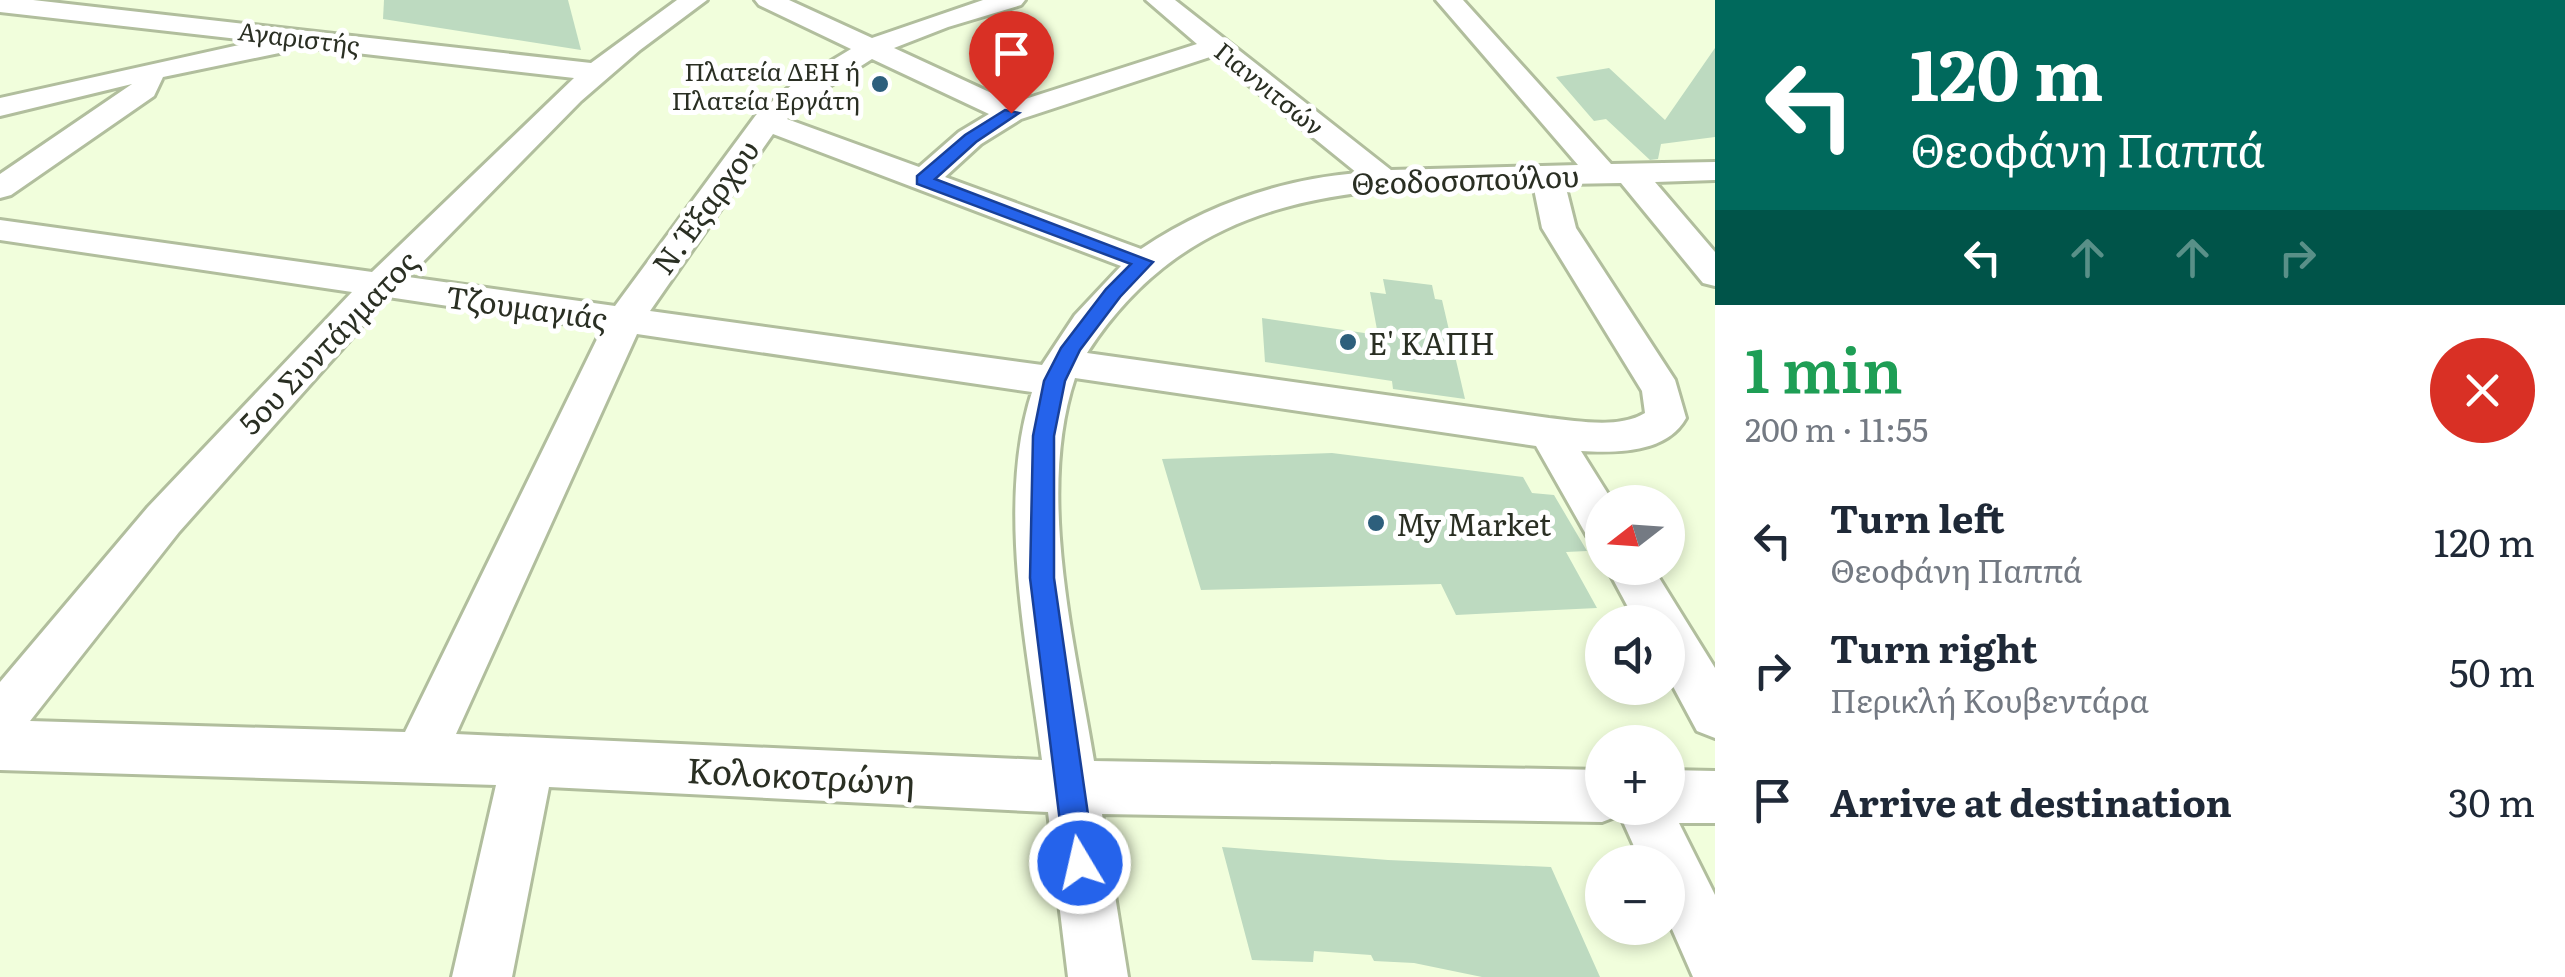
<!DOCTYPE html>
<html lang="en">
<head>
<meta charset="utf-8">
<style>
  body { margin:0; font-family:Literata,serif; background:#f6f6f7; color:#1f2937; height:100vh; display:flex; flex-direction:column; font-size:38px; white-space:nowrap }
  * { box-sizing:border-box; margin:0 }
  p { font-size:32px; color:#747a83 }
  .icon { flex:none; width:55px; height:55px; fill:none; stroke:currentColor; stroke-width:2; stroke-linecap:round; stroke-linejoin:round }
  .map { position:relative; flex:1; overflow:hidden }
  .sheet { display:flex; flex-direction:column; background:#fff; width:850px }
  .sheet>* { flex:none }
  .banner { background:#00695c; color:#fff; overflow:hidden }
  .needle { width:65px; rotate:253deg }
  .tools { position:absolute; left:1585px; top:485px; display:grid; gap:20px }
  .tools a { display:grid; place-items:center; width:100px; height:100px; border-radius:50%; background:#fff; box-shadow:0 5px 15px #0003; font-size:50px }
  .pin { position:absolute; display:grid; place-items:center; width:85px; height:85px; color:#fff; margin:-102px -42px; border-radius:50% 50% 50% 0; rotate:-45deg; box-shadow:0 0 10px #0007 }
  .pin .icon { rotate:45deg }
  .me { position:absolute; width:110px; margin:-55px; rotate:351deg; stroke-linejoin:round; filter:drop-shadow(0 0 8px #0008) }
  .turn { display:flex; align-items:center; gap:35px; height:210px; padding:0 30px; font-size:45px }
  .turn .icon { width:130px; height:130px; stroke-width:2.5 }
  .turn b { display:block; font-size:70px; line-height:85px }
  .lanes { display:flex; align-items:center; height:95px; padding:0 30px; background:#0003; justify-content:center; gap:50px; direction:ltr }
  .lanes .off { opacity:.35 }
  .round { display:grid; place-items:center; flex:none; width:105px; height:105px; border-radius:52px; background:#f6f6f7 }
  .summary { display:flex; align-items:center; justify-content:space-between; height:170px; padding:0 30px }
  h1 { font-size:60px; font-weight:600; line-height:75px; color:#1e9e55 }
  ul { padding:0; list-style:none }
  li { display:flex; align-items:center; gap:30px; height:130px; padding:0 30px }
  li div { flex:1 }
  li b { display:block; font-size:38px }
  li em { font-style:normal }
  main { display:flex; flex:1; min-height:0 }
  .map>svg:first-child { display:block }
  .building { fill:#bddac0 }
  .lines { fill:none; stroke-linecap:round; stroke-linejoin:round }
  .minor-casing { stroke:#b1be9d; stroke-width:6 }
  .minor { fill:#fff; fill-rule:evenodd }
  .route { fill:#2563eb; stroke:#184099; stroke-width:2.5 }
  .poi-dot { fill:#2d5f7c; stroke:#fff; stroke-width:4 }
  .labels { text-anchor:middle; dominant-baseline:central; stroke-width:10; stroke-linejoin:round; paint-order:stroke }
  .far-street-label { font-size:25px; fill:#2a2f23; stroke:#fff }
  .far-poi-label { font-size:25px; fill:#2a2f23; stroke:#fff; text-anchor:end }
  .street-label { font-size:30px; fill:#2a2f23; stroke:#fff }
  .poi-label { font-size:30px; fill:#2a2f23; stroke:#fff; text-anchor:start }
  .near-street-label { font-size:35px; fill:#2a2f23; stroke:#fff }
</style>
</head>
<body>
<main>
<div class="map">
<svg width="1715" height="977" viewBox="0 0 1715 977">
  <rect width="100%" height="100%" fill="#f1fedc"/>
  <g class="building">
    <path d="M384 0H568L581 50 383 19Z"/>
    <path d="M1715 48V137L1661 144 1658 159 1650 160 1606 119 1594 121 1556 77 1609 68 1665 120Z"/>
    <path d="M1383 279 1432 285 1435 299 1442 300 1465 399 1393 389 1392 381 1265 362 1262 318 1378 335 1370 292 1386 294Z"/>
    <path d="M1332 453 1523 477 1532 493 1554 495 1587 551 1566 552 1597 608 1456 615 1441 584 1201 590 1162 459Z"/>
    <path d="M1222 847 1388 860 1551 867 1600 977H1482L1414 963 1374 961 1371 955 1314 951 1313 962 1252 960Z"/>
  </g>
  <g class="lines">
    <g class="minor-casing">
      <g id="minor">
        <path d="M0 0H33L591 63 677 0H707L640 50 581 101 408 277 615 306 756 115 793 84 851 49 759 5 755 0H789L872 38 983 0H1025L1021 5 948 27 894 48 1013 103 1197 44 1146 0H1175L1391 170 1578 165 1436 0H1463L1611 164 1715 162V180L1655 182 1715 252V286L1703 283 1621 183 1565 184 1576 228 1675 380 1686 418C1667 453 1617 453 1581 451L1613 502H1602V541L1587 536 1536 446 1075 378C1036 494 1075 644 1094 761L1602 770V808H1668V770L1715 771V823H1679L1715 895V977H1693L1668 920V862H1641L1620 815 1602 822 1102 814 1128 977H1068L1048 812 549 787 512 977H452L496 785 0 770V682L148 507 352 292 0 240V220L372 272 574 78 287 45 284 52 163 77 154 96 11 195 0 198V174L132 84 0 116V98L257 41 0 12ZM1213 56 1357 173C1279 180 1206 205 1141 249L945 177 981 144 1021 119ZM872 59 989 114 959 132 919 167 787 119 814 96ZM773 134 1121 266 1075 315 1042 365 650 311ZM1533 184 1542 228 1642 391 1645 413C1619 429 1578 421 1549 418L1087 353C1194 188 1356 187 1533 184ZM388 297 602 329 405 732 30 721 179 532ZM637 334 1032 392C996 504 1027 645 1042 760L456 734Z"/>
        <path d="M1607 568H1653L1715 668V738L1697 731 1668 677V622H1636Z"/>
      </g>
    </g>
    <use href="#minor" class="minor"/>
  </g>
  <path class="route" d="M1005 110 1019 113 976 142 935 179 1153 262 1120 297 1080 350 1065 381 1054 436V578L1095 863 1091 874 1080 878 1070 874 1065 863 1030 578 1033 436 1044 381 1061 348 1106 289 1131 264 917 184V176L965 135Z"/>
  <g class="poi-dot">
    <circle cx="880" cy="84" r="10"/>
    <circle cx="1348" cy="342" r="10"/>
    <circle cx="1376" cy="523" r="10"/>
  </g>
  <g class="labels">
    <g class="far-street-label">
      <text transform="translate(299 37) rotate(7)">Αγαριστής</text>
      <text transform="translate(1270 88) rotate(39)">Γιαννιτσών</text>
    </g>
    <g class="far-poi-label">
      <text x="860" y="70">Πλατεία ΔΕΗ ή<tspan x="860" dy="29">Πλατεία Εργάτη</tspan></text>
    </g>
    <g class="street-label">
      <text transform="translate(1465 178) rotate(-2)">Θεοδοσοπούλου</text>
      <text transform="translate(704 206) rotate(-54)">Ν. Έξαρχου</text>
      <text transform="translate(527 306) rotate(8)">Τζουμαγιάς</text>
      <text transform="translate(327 341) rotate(-46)">5ου Συντάγματος</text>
    </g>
    <g class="poi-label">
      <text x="1368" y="342">Ε' ΚΑΠΗ</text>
      <text x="1396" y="523">My Market</text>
    </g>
    <g class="near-street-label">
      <text transform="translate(801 774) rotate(3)">Κολοκοτρώνη</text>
    </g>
  </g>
</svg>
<div class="tools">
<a><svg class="needle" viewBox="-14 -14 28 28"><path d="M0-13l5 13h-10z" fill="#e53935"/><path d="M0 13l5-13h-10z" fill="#747a83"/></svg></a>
<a><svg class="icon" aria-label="sound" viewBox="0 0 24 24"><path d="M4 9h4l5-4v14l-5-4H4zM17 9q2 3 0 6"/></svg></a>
<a>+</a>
<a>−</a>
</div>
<div class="pin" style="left:1011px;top:113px;background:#d93025"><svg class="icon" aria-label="arrive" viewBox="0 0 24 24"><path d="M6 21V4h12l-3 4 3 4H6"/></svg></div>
<svg class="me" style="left:1080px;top:863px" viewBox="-20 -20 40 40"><circle r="17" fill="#2563eb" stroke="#fff" stroke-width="3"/><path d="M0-11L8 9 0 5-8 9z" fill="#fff"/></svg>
</div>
<section class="sheet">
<div class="banner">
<div class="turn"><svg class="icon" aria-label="left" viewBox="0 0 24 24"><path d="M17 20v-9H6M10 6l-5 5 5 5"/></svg><div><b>120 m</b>Θεοφάνη Παππά</div></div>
<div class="lanes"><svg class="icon" aria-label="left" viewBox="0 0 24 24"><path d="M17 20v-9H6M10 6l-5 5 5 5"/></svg><svg class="icon off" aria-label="ahead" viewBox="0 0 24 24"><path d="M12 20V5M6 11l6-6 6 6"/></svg><svg class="icon off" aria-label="ahead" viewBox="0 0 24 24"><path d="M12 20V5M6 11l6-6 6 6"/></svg><svg class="icon off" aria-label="right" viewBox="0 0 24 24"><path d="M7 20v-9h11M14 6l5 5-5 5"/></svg></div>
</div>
<div class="summary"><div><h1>1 min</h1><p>200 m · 11:55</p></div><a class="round" style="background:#d93025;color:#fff"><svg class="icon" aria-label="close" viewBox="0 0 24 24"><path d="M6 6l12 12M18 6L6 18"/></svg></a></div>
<ul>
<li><svg class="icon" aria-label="left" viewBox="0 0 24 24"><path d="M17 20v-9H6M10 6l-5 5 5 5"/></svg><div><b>Turn left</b><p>Θεοφάνη Παππά</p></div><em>120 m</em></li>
<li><svg class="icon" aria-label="right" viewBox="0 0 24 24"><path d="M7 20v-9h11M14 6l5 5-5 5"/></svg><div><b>Turn right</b><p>Περικλή Κουβεντάρα</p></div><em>50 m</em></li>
<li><svg class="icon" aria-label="arrive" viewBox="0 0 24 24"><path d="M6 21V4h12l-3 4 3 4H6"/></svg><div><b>Arrive at destination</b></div><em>30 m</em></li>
</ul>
</section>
</main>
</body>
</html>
